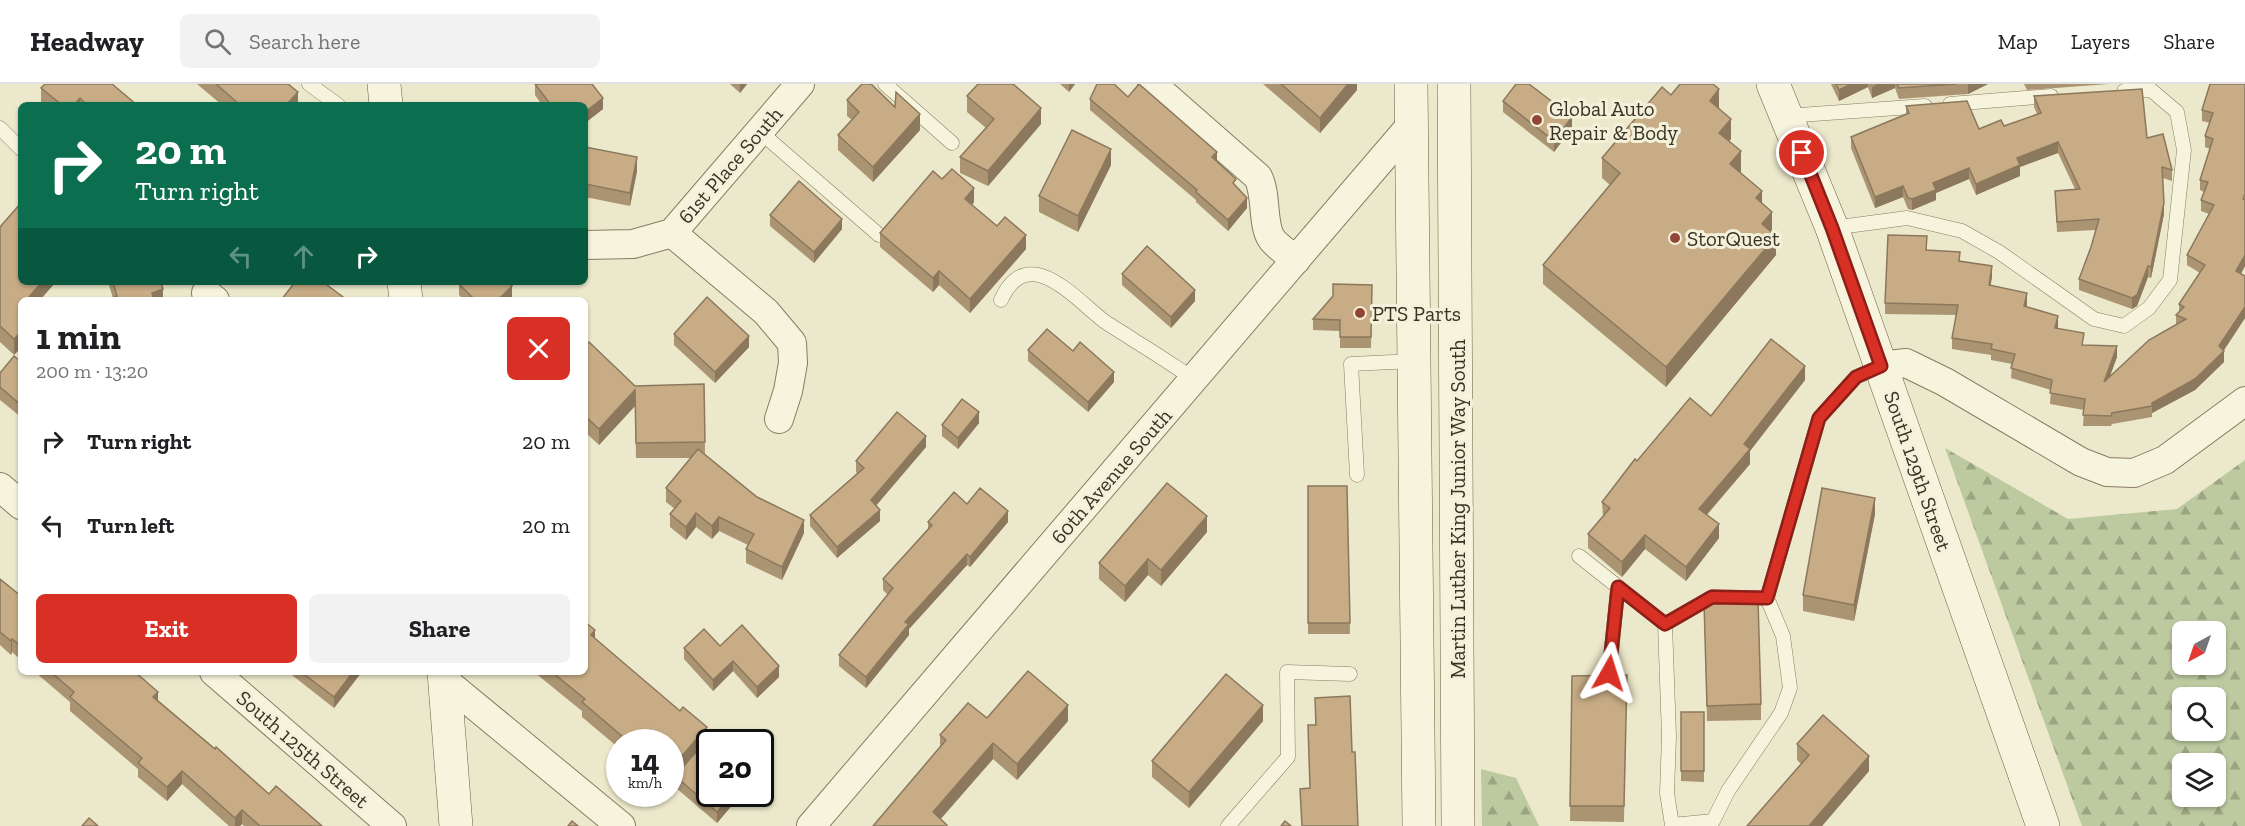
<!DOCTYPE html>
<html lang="en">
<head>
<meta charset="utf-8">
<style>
  body { margin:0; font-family:"Zilla Slab",serif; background:#f2f2f2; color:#202124; height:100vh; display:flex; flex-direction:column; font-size:22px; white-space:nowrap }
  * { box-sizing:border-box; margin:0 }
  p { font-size:20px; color:#757577 }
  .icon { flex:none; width:33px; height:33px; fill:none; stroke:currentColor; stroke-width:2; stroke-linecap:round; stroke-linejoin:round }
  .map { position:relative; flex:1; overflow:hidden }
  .side { position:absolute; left:18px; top:213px; width:570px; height:378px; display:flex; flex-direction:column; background:#fff; border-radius:9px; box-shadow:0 2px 4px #0004 }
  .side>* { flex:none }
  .banner { position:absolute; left:18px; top:18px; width:570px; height:183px; border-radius:9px; box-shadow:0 2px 4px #0004; background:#0b6e4f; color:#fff; overflow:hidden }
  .needle { width:39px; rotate:220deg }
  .fabs { position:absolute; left:2172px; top:537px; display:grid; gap:12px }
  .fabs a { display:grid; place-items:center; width:54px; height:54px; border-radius:9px; background:#fff; box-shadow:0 2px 4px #0004; font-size:30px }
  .speed { position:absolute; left:606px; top:645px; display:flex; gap:12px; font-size:30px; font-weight:700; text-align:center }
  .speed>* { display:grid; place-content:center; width:78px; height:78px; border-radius:50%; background:#fff; box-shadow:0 2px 4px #0004; line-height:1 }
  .speed small { font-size:15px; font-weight:400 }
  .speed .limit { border:3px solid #111; border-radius:9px; background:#fff; color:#111 }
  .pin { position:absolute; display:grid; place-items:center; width:51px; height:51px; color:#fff; margin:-26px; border:3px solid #fff; border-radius:50%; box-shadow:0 2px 6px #0007 }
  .me { position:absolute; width:66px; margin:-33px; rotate:6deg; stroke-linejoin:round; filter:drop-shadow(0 0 4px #0008) }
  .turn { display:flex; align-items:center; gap:21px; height:126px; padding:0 18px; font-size:27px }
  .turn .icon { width:78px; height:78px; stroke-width:2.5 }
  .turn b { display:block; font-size:42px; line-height:51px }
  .lanes { display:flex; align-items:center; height:57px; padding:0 18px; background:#0003; justify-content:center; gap:30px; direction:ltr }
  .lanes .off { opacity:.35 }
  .round { display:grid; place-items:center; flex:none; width:63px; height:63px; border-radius:9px; background:#f2f2f2 }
  .head { display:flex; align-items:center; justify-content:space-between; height:102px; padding:0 18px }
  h1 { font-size:36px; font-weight:700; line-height:45px }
  .action { display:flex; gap:12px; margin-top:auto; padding:12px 18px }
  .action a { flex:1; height:69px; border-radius:9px; background:#d93025; color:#fff; font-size:24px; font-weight:700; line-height:69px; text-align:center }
  .action a+a { background:#f2f2f2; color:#202124 }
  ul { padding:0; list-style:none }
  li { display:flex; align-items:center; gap:18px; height:84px; padding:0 18px }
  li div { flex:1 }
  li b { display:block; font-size:22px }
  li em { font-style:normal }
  header { display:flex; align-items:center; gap:36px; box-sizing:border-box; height:84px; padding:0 30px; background:#fff; border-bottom:2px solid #e0e0e0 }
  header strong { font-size:28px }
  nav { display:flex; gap:33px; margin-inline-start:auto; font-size:21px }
  .search { width:420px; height:54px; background:#f2f2f2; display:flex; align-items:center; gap:15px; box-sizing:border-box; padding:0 21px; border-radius:9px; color:#757577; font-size:22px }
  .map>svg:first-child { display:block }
  .forest { fill:url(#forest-firs); fill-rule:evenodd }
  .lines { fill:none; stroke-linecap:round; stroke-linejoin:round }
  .lane-casing { stroke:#887c61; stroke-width:15 }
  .street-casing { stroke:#887c61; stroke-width:30 }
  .secondary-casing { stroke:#6a5d43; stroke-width:34 }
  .lane { stroke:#f7f4de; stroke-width:14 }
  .street { stroke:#f7f4de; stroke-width:28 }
  .secondary { stroke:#f7f4de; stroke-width:33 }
  .wall { fill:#ab9472 }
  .shaded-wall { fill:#8b785d }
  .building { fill:#c7ac85; stroke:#8b785d; stroke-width:1.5 }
  .route-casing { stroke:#8d1f18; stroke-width:15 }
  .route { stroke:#d93025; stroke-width:10 }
  .poi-dot { fill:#924535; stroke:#f4f1db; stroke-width:2 }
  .labels { text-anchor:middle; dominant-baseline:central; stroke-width:6; stroke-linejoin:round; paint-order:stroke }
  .poi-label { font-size:21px; fill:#3a3223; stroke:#f4f1db; text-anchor:start }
  .street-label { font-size:21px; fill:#3a3223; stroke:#f4f1db }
</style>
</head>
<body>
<header>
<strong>Headway</strong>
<div class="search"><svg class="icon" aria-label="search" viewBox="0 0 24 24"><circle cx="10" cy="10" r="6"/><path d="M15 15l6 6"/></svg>Search here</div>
<nav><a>Map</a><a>Layers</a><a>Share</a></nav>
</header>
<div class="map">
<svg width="2245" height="742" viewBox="0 0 2245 742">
  <defs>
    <pattern id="forest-firs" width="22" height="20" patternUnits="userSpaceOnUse" patternTransform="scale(1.5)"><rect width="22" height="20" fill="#bdcaa0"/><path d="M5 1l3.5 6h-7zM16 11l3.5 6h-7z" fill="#9ba582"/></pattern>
  </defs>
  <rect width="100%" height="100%" fill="#ece8cb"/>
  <g class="forest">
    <path d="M1945 364 2068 435 2177 425 2245 376V742H2082ZM2182 548H2216V580H2182ZM2182 614H2216V646H2182ZM2182 680H2216V712H2182Z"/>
    <path d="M1481 685 1516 694 1539 742H1482Z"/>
  </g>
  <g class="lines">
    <g class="lane-casing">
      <g id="lane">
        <path d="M309 0 338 21"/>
        <path d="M885 0 952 59"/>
        <path d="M1950 20 2051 12"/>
        <path d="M1786 32 1925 22"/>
        <path d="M0 44 21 65"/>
        <path d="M759 47 879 151"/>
        <path d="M1832 144 1907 134 1962 147 1999 168 2094 235 2124 242 2149 224 2170 196 2184 66 2177 28 2151 6 2124 7"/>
        <path d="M1001 216C1028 157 1075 215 1104 237 1114 244 1125 250 1135 257 1155 269 1174 282 1194 295"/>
        <path d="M1357 391 1351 280 1414 277"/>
        <path d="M1579 472 1665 540"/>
        <path d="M1767 514 1783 552 1790 604 1781 629 1728 707 1713 737 1672 741 1667 709 1669 652 1665 540 1712 513 1767 514 1819 334 1856 293 1881 282"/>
        <path d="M1609 589 1618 503"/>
        <path d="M1228 742 1288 673 1287 588 1350 590"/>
      </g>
    </g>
    <g class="street-casing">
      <g id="street">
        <path d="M1152 0 1258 93C1267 110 1262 140 1271 154 1276 162 1288 169 1296 176"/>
        <path d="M672 149 766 228 792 259 793 279 788 307 779 335"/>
        <path d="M585 161 633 160 672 149 800 0"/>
        <path d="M206 209 215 216"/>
        <path d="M1881 282 1906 279 1945 298 2081 378 2107 388 2134 389 2165 376 2245 317"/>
        <path d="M0 403 21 421"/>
        <path d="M214 588 392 742"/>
        <path d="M445 597 621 742"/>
        <path d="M811 742 1411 41"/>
      </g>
    </g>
    <g class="secondary-casing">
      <g id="secondary">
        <path d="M384 0 386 21"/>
        <path d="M1411 0 1419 742"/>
        <path d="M1454 0 1458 742"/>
        <path d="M1773 0 1832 144 2043 742"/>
        <path d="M404 198 406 216"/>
        <path d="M444 588 456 742"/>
      </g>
    </g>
    <use href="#lane" class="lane"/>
    <use href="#street" class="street"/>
    <use href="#secondary" class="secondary"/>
  </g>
  <g class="wall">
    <path d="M197 0H288L298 21H222Z"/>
    <path d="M535 0 603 25 585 39V21H542L535 11Z"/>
    <path d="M730 0H747L740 9Z"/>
    <path d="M1060 0H1075L1069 8Z"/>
    <path d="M1263 0H1357V6L1320 49Z"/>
    <path d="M1831 0H1988L1968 10 1899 15 1895 4 1872 14 1868 3 1839 17Z"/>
    <path d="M2024 0H2109L2027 6Z"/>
    <path d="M2245 0V182L2241 190 2245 192V234L2224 266V278L2195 306 2152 329V333L2112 340 2111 342H2083L2084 326 2050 320 2051 306 2011 294 2012 280 1991 276V271L1952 265V254L1956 231 1885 230V219L1927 166 1960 177 1992 193 1990 201 2027 220V223L2084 261 2117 273 2110 292 2176 241V231L2179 228V220L2200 189 2187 181V171L2209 130 2201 127V116L2204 108 2200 106V96L2210 65 2205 63V52L2210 39 2202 37V26Z"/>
    <path d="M41 4 137 21H43L41 20Z"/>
    <path d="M1671 11 1719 25 1731 55 1729 57 1741 87 1740 88 1762 120 1772 148 1776 171 1666 303 1543 200V181L1610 101 1602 94V74Z"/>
    <path d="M967 12 1041 40 988 102 960 89V73L986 44 967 28Z"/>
    <path d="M2034 12 2147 54 2172 86V97L2163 94 2164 130 2151 194 2148 193 2137 222 2132 225 2079 206V195L2091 163 2096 146 2057 148 2055 107 2075 105 2058 69 2020 83V92L1976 111 1969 95 1936 109V116L1912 126 1908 125 1903 113 1875 124 1851 64V53L1906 30V22L1979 45 2004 42 2037 30 2034 23Z"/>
    <path d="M1128 13 1217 77 1236 102 1247 124 1228 147 1196 118V116L1090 26V15Z"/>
    <path d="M847 16 895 23 920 46 873 98 838 66V51L852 36 847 32Z"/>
    <path d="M1503 17 1572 44 1554 68 1503 28Z"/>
    <path d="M585 63 637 87 630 122 585 113Z"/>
    <path d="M1111 81 1078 148 1039 128V112Z"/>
    <path d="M942 95 974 118 972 121 997 142 1026 165 970 229 939 201 933 208 880 163V149Z"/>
    <path d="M770 131 842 145 814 179 770 142Z"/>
    <path d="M0 143 21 216 14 271 0 258Z"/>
    <path d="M1122 190 1195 217 1171 244 1122 201Z"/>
    <path d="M108 198H161L163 216 113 214Z"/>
    <path d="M459 200 512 213 509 216H464L459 211Z"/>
    <path d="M1372 201 1371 264H1340V247L1313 246V235Z"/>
    <path d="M674 250 749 263 715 299 674 261Z"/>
    <path d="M585 263 635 302 704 300 705 370 757 413 804 449 782 496 746 479V465L748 461 719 447 712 455 696 443 686 456 670 443V430L675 425 666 418V404L691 374H636L635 322 599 361 585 348Z"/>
    <path d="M1028 266 1073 267 1114 298 1088 328 1028 277Z"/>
    <path d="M21 278V333L0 316V289Z"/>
    <path d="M1805 296 1750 367V380L1707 431 1719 454 1686 497 1645 465 1622 493 1588 464V450L1603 433 1602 418 1637 377 1711 332Z"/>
    <path d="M979 339 958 365 942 352V341Z"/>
    <path d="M926 363 876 422 880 437 837 474 810 442V431L857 389 856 388V377Z"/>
    <path d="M1308 402H1347L1350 550H1308Z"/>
    <path d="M967 420 1008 438 970 483 967 481 909 545V551L866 604 839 582V571L888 511 883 506V495L928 445V438Z"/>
    <path d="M1875 430 1854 537 1803 527V511Z"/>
    <path d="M1207 448 1161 502 1148 491 1125 518 1099 495V479Z"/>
    <path d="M0 495 21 512V576L12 568 11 571 0 561Z"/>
    <path d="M1704 518 1761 620V636L1707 637Z"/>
    <path d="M595 555 707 658 698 668 739 710V713L717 739 675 703V692L680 687 670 678V658H620V665L582 633V627L534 588H585Z"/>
    <path d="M720 562 779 593 757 614 733 587 713 607 684 575V564Z"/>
    <path d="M35 588H135L158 616 269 710 322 742H244L242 740 240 742H229L182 700 167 717 138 693V685L70 627V618Z"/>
    <path d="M288 588H361V589L334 624Z"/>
    <path d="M1627 591 1624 738 1570 737 1572 592Z"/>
    <path d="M1315 614 1352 668 1358 742H1302L1300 705 1310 704 1308 641H1315Z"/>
    <path d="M1681 628H1704V698L1681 697Z"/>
    <path d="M987 634 1068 637 1017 696 993 675 941 735 947 742H873L940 663V651Z"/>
    <path d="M1263 637 1189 724 1152 693V677Z"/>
    <path d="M1797 660 1869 687 1822 742H1747L1801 680 1797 676Z"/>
  </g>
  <g class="shaded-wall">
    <path d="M740 0H747L740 9Z"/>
    <path d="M1069 0H1075L1069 8Z"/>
    <path d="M1348 0H1357V6L1320 49V34Z"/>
    <path d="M1851 0H1868V3L1839 17V6Z"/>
    <path d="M1878 0H1895V4L1872 14V3Z"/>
    <path d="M1968 0H1988L1968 10Z"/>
    <path d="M1719 5V25L1710 17Z"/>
    <path d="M298 8V21H286Z"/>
    <path d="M80 14V21H74Z"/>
    <path d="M603 14V25L585 39V28Z"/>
    <path d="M1041 24V40L988 102V87Z"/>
    <path d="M920 30V46L873 98V83Z"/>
    <path d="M1572 33V44L1554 68V57Z"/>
    <path d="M1731 35V55L1719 69V49Z"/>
    <path d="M2058 58V69L2020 83V92L1976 111V100L2017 74Z"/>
    <path d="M1111 65V81L1078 148V132Z"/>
    <path d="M1741 67V87L1730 100V80Z"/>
    <path d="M1217 68V79L1212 73Z"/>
    <path d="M637 73V87L630 122V109Z"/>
    <path d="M1969 84V95L1936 109V116L1912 126V115L1933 99Z"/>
    <path d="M1903 102V113L1875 124V113Z"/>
    <path d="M974 104V118L965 129V115Z"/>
    <path d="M1762 107V126L1756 114Z"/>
    <path d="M1247 114V124L1228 147V136Z"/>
    <path d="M2164 119V130L2151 194V183Z"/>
    <path d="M1772 128V148L1762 160V140Z"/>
    <path d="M842 135V145L814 179V168Z"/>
    <path d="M1026 151V165L970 229V215Z"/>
    <path d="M1776 152V171L1666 303V283Z"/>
    <path d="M2245 171V182L2236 198V187Z"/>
    <path d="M1992 182V193L1989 212V201Z"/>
    <path d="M2148 182V193L2137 222 2132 225V214Z"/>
    <path d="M939 187V201L933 208V194Z"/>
    <path d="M42 198H56L40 216H28V214Z"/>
    <path d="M512 202V213L509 216H498Z"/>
    <path d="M163 205V216H152V209Z"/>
    <path d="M1195 206V217L1171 244V233Z"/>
    <path d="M2027 209V220L2024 233V222Z"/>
    <path d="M2245 223V234L2222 269 2224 267V278L2195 306 2152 329V319L2219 262Z"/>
    <path d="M2058 232V243L2055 255V244Z"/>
    <path d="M21 248V264L14 271V255Z"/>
    <path d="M749 252V263L715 299V288Z"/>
    <path d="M2117 262V273L2104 308V298Z"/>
    <path d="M1805 282V296L1750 367V380L1699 439V425L1744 360Z"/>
    <path d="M1114 288V298L1088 328V318Z"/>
    <path d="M635 306V322L599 361V345Z"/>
    <path d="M979 328V339L958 365V354Z"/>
    <path d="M926 352V363L871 427V416Z"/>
    <path d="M1875 414V430L1854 537V521Z"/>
    <path d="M880 426V437L837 474V463Z"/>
    <path d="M1008 427V438L970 483V473Z"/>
    <path d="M696 429V443L686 456V443Z"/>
    <path d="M1207 432V448L1161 502V486Z"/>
    <path d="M719 433V447L712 455V442Z"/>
    <path d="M804 436V449L782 496V483Z"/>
    <path d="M1719 440V454L1686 497V483Z"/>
    <path d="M1645 451V465L1622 493V478Z"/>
    <path d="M967 470V481L909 545V551L866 604V593L905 538Z"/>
    <path d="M1148 475V491L1125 518V502Z"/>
    <path d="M595 546V561L591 551Z"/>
    <path d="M12 555V568L11 571V557Z"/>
    <path d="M733 577V587L713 607V596Z"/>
    <path d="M779 582V593L757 614V603Z"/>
    <path d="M353 588H361V589L334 624V613Z"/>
    <path d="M158 608V621L153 613Z"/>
    <path d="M1068 621V637L1017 696V680Z"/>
    <path d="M1263 621V637L1189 724V708Z"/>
    <path d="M707 643V658L681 688V673Z"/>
    <path d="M651 646V658H641Z"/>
    <path d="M993 659V675L934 742 933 728Z"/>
    <path d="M1869 672V687L1822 742H1809Z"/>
    <path d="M182 687V700L167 717V703Z"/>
    <path d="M733 710H739V713L717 739V728Z"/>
    <path d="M242 726V740L240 742H235V734Z"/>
  </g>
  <g class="building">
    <path d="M45 0H112L137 21H87L80 14 74 21H62L41 4Z"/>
    <path d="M216 0H288L298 8 286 21H240Z"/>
    <path d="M535 0H592L603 14 585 28V21H551Z"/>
    <path d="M862 0H871L895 23 896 8 920 30 873 83 838 51 859 28 847 16Z"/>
    <path d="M978 0H1013L1041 24 988 87 960 73 994 35 967 12Z"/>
    <path d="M1097 0H1114L1128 13 1139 0 1217 68 1212 73 1236 95 1233 99 1247 114 1228 136 1196 108 1197 106 1090 15Z"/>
    <path d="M1281 0H1348L1320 34Z"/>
    <path d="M1516 0H1529L1572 33 1554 57 1503 17Z"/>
    <path d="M1680 0H1713L1719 5 1710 17 1731 35 1719 49 1741 67 1730 80 1762 107 1756 114 1772 128 1762 140 1776 152 1666 283 1543 181 1620 89 1602 74 1662 3 1671 11Z"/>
    <path d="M1836 0H1851L1839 6Z"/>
    <path d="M1897 0H1956L1899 4Z"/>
    <path d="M2210 0H2245V110L2243 115 2245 116V171L2236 187 2245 192V223L2219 262 2224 267 2195 295 2152 319V322L2112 329 2111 332 2083 331 2085 315 2050 309 2052 296 2011 284 2015 270 1991 265 1992 260 1952 254 1958 221 1885 219 1888 151 1927 152 1926 166 1960 168 1959 177 1992 182 1989 201 2027 209 2024 222 2058 232 2055 244 2084 249 2082 261 2117 262 2104 298 2149 256 2186 235 2176 231 2184 223 2179 220 2205 181 2187 171 2214 121 2201 116 2208 98 2200 96 2213 55 2205 52 2213 29 2202 26Z"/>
    <path d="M2142 5 2147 54 2163 50 2172 86 2162 83 2164 119 2151 183 2148 182 2137 211 2132 214 2079 195 2091 163 2099 135 2057 138 2055 107 2080 105 2058 58 2017 74 2020 81 1976 100 1969 84 1933 99 1936 106 1912 115 1908 114 1903 102 1875 113 1851 53 1909 29 1906 22 1967 17 1979 45 2001 36 2004 42 2041 29 2034 12Z"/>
    <path d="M1072 46 1111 65 1078 132 1039 112Z"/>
    <path d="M585 63 637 73 630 109 585 100Z"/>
    <path d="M952 85 974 104 965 115 997 142 1005 133 1026 151 970 215 939 187 933 194 880 149 933 87 942 95Z"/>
    <path d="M799 97 842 135 814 168 770 131Z"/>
    <path d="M21 119V198H42L28 214 30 216H21V248L14 255 0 242V143Z"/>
    <path d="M1147 162 1195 206 1171 233 1122 190Z"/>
    <path d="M113 198H161L163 205 152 209 154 216H107L117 212Z"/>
    <path d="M295 198H323L347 216H283L282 215Z"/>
    <path d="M461 198H509L512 202 498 216H475L459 200Z"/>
    <path d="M1333 200 1372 201 1371 253H1340V236L1313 235 1333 212Z"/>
    <path d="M707 213 749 252 715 288 674 250Z"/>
    <path d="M1047 245 1073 267 1080 258 1114 288 1088 318 1028 266Z"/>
    <path d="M1771 255 1805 282 1744 360 1750 365 1699 425 1719 440 1686 483 1645 451 1622 478 1588 450 1610 424 1602 418 1635 375 1637 377 1690 314 1711 332Z"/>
    <path d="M589 258 635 302 704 300 705 358 636 359 635 306 599 345 585 332V263Z"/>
    <path d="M14 272 21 278V321L0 303V289Z"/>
    <path d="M962 315 979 328 958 354 942 341Z"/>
    <path d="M897 328 926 352 871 416 880 426 837 463 810 431 864 384 856 377Z"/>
    <path d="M698 365 757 413 804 436 782 483 746 465 754 450 719 433 712 442 696 429 686 443 670 430 681 417 666 404Z"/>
    <path d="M1167 399 1207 432 1161 486 1148 475 1125 502 1099 479Z"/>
    <path d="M1308 402H1347L1350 539H1308Z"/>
    <path d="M980 404 1008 427 970 473 967 470 905 538 909 540 866 593 839 571 893 504 883 495 932 441 928 438 954 408 967 420Z"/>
    <path d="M1822 404 1875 414 1854 521 1803 511Z"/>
    <path d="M0 495 21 512V562L12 555 11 557 0 548Z"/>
    <path d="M1758 516 1761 620 1707 622 1704 518Z"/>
    <path d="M585 538 595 546 591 551 680 627 683 623 707 643 681 673 670 663V658H665L651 646 641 658H629L582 618 585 615 552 588H585Z"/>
    <path d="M742 541 779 582 757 603 733 577 713 596 684 564 704 545 720 562Z"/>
    <path d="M1028 587 1068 621 1017 680 993 659 933 728 947 741 946 742H873L946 656 940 651 968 619 987 634Z"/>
    <path d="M51 588H135L158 608 153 613 215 665 216 663 269 710 276 702 322 742H260L242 726 235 734 182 687 167 703 138 679 142 674 70 613 74 608Z"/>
    <path d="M301 588H353L334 613Z"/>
    <path d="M1226 590 1263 621 1189 708 1152 677Z"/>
    <path d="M1627 591 1624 722H1570L1572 592Z"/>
    <path d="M1350 612 1352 668H1355L1358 742H1302L1300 705 1310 704 1308 641H1316L1315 614Z"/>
    <rect x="1681" y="628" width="23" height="59"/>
    <path d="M1823 631 1869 672 1809 742H1747L1809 671 1797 660Z"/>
    <path d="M697 667 710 677V710H733L717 728 675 692Z"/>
    <path d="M89 734 98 742H82Z"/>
    <path d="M572 737 578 742H568Z"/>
    <path d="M1285 737 1291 742H1281Z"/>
  </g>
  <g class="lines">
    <g class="route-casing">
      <path id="route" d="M1609 589 1618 503 1665 540 1712 513 1767 514 1819 334 1856 293 1881 282 1832 144 1802 69"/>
    </g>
    <use href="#route" class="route"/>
  </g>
  <g class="poi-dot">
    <circle cx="1537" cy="36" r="6"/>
    <circle cx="1675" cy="154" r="6"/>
    <circle cx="1360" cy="229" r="6"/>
  </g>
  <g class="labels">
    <g class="poi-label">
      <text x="1549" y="24">Global Auto<tspan x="1549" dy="24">Repair &amp; Body</tspan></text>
      <text x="1687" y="154">StorQuest</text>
      <text x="1372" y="229">PTS Parts</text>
    </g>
    <g class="street-label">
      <text transform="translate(730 81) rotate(-49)">61st Place South</text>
      <text transform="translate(1918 387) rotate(71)">South 129th Street</text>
      <text transform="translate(1111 392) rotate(-49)">60th Avenue South</text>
      <text transform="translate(1457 425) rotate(-90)">Martin Luther King Junior Way South</text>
      <text transform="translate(303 665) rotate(41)">South 125th Street</text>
    </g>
  </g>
</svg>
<div class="fabs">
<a><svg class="needle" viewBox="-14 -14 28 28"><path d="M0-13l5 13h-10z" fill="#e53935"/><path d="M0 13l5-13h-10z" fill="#757577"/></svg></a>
<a><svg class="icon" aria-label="search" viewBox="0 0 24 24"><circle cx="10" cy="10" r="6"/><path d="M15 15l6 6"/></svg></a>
<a><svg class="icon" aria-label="layers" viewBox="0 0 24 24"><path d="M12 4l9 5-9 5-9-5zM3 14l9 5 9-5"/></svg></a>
</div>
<div class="speed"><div>14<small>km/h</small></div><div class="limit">20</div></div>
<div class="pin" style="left:1802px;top:69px;background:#d93025"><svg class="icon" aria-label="arrive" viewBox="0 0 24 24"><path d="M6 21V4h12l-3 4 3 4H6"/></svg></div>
<svg class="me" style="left:1609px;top:589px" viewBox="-20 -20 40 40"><path d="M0-17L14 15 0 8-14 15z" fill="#d93025" stroke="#fff" stroke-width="4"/></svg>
<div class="banner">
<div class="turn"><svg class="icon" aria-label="right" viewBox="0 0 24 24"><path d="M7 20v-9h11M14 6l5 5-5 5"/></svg><div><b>20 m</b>Turn right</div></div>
<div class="lanes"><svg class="icon off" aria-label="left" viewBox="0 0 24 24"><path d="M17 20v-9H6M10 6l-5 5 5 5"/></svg><svg class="icon off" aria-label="ahead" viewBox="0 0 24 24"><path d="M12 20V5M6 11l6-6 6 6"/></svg><svg class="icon" aria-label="right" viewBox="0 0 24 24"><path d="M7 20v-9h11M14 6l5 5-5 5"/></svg></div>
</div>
<section class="side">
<div class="head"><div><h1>1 min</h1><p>200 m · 13:20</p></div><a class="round" style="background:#d93025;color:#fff"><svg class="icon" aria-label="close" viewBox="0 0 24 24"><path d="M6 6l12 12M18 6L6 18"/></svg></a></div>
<ul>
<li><svg class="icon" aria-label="right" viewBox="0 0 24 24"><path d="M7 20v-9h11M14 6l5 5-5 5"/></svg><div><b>Turn right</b></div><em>20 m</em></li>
<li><svg class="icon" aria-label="left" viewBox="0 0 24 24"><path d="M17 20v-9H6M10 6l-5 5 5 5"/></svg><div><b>Turn left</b></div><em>20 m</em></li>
</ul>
<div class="action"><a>Exit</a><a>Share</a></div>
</section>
</div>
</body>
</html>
